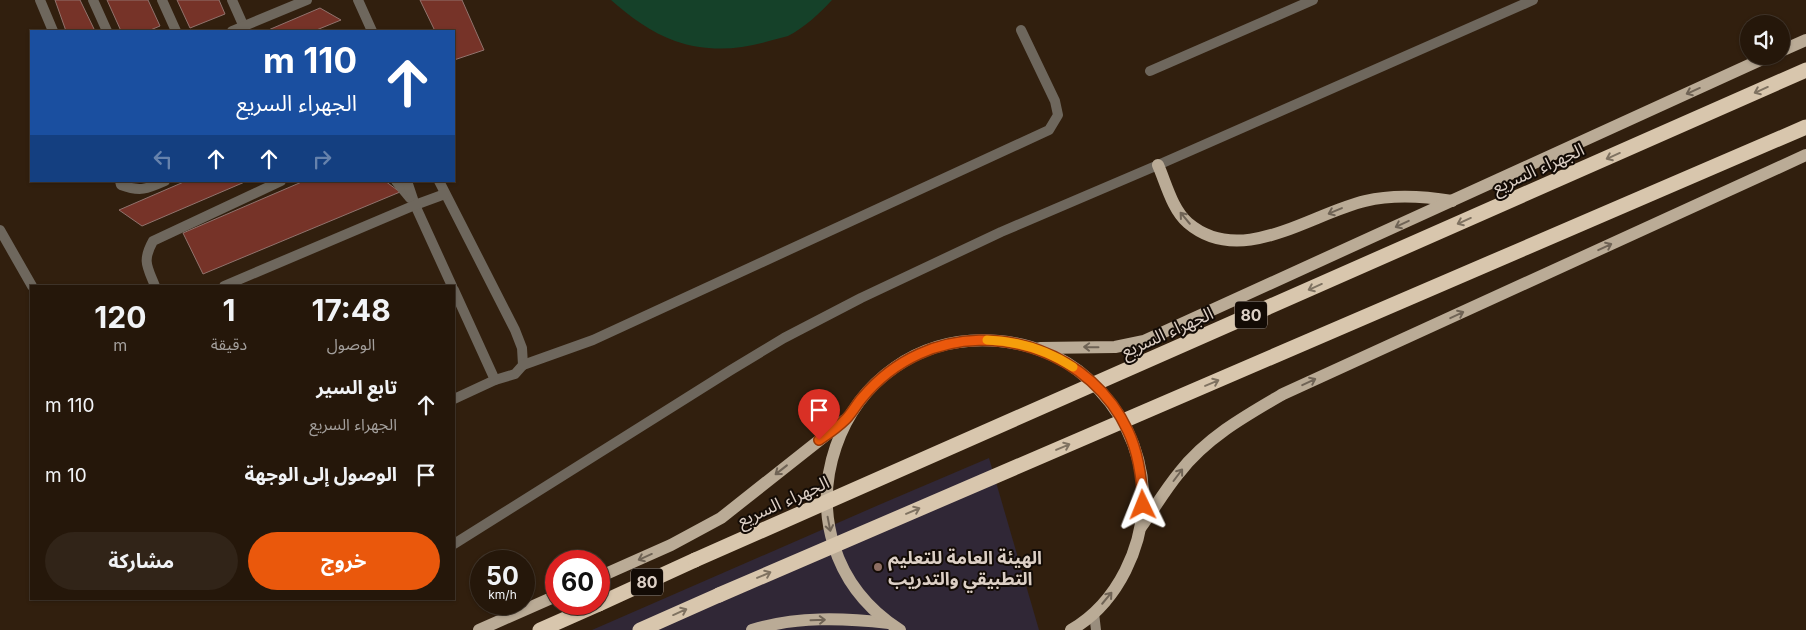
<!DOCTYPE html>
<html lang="ar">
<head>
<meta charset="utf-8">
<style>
  body { margin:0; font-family:Inter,"Noto Sans Arabic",sans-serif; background:#312418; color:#f1f3f6; direction:rtl; height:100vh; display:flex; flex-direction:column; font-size:19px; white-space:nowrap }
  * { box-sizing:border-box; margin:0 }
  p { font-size:16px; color:#a39f9c }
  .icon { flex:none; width:28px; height:28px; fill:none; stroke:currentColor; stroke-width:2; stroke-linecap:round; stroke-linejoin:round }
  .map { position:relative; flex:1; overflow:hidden; direction:ltr }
  .panel { position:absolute; left:30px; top:285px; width:425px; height:315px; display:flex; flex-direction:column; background:#25170a; border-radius:0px; box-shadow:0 1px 4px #0004,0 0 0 1px #42362b; direction:rtl }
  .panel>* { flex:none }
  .banner { position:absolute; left:30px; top:30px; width:425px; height:152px; border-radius:0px; box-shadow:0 1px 4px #0004,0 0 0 1px #42362b; direction:rtl; background:#1a4fa0; color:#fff; overflow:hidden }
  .tools { position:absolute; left:1740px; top:15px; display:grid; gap:10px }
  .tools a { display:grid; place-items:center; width:50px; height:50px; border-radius:50%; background:#25170a; box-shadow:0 1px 4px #0004,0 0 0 1px #42362b; font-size:25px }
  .speed { position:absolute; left:470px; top:550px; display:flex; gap:10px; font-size:25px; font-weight:700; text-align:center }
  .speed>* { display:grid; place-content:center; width:65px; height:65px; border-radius:50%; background:#25170a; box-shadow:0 1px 4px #0004,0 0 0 1px #42362b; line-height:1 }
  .speed small { font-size:12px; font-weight:400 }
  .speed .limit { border:8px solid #d22; background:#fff; color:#111 }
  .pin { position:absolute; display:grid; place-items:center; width:42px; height:42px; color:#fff; margin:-51px -21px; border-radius:50% 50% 50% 0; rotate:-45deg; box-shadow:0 0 5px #0007 }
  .pin .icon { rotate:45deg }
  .me { position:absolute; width:55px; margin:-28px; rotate:358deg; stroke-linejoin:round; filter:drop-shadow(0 0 4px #0008) }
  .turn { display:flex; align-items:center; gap:18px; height:105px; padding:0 15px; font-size:22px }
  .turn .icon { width:65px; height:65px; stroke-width:2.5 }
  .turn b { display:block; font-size:35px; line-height:42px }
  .lanes { display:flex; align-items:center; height:48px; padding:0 15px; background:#0003; justify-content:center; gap:25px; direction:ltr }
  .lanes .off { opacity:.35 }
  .eta { display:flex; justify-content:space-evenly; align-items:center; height:85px; text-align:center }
  .eta b { font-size:30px; font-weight:700; line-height:35px }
  .primary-button { display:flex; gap:10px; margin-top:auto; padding:10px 15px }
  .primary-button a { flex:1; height:58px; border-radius:30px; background:#ea580c; color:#fff; font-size:20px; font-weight:700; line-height:58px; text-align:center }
  .primary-button a+a { background:#312418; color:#f1f3f6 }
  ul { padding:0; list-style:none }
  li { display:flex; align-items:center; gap:15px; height:70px; padding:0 15px }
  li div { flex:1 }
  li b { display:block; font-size:19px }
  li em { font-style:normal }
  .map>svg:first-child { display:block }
  .education { fill:#302736 }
  .green { fill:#154129 }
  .building { fill:#763328; stroke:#91736d }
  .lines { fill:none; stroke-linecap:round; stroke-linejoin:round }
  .lane { stroke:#6e675d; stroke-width:10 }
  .secondary { stroke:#998d7d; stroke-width:10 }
  .primary { stroke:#baab96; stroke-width:12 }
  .highway { stroke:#d8c6ad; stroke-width:15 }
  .highway-bridge { stroke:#d8c6ad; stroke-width:15 }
  .oneway { stroke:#7f7261 }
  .oneway2 { stroke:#6f6355 }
  .route-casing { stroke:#983908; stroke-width:12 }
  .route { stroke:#ea580c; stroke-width:9 }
  .slow { stroke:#f59e0b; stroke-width:9 }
  .education-dot { fill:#8d6e63; stroke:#130b05; stroke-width:2 }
  .labels { text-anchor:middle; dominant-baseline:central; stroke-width:4; stroke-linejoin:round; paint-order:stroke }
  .shield { fill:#130b05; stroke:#a0948b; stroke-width:1 }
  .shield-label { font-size:16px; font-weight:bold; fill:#dccfc5 }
  .street-label { font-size:18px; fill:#dccfc5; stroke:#130b05 }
  .poi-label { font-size:18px; font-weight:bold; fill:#dccfc5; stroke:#130b05; text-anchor:start }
</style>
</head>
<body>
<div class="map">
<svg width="1806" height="630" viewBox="0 0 1806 630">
  <rect width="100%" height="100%" fill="#311f0e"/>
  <path class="education" d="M989 458 1039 630H592L881 504Z"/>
  <path class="green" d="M611 0H832C820 13 804 28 788 36 782 38 775 39 769 41 738 50 707 52 675 41 652 33 629 16 611 0Z"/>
  <g class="building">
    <path d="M55 0H80L95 31H66Z"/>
    <path d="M107 0H148L160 26 148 31H121Z"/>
    <path d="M177 0H219L225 14 190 28Z"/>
    <path d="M420 0H462L484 50 454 60V31H435Z"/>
    <path d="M320 8 341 20 314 31H266Z"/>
    <path d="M186 181H247L142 226 119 210Z"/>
    <path d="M304 181H385L400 192 203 274 183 233Z"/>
  </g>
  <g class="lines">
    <g class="lane">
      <path d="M40 0 53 31"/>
      <path d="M93 0 107 31"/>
      <path d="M162 0 176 31"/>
      <path d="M232 0 244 27"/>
      <path d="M358 0 372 31"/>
      <path d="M232 31 307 0"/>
      <path d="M1150 71 1313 0"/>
      <path d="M120 181 121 185C140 192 147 189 165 181"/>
      <path d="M396 181 410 198"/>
      <path d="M407 181 415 205 452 286"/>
      <path d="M439 181 515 330 522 348 523 365 515 374 495 380 454 399"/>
      <path d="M0 230 32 286"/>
      <path d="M155 286C147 266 142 261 153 241L281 181"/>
      <path d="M224 286 415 205 445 194"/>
      <path d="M454 290 495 380"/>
      <path d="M523 365 593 340 1049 130 1058 115 1055 101 1021 30"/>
      <path d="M454 544 731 370 784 338 861 298 1001 232 1158 165 1533 0"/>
    </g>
    <path class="secondary" d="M1094 613 1096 630"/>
    <g class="primary">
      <path d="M1781 51 1806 40"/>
      <path d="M1158 165C1166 183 1172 209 1188 223 1241 268 1310 214 1365 201 1394 194 1423 196 1452 201"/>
      <path d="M1040 348 1115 347 1144 341 1769 56"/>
      <path d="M1141 527C1154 509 1165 490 1179 473 1206 438 1245 416 1283 394L1806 155"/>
      <path d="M599 577 671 545 721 518 845 420"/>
      <path d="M479 630 556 596"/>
      <path d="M752 630C796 616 844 618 889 623"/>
      <path d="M900 630C761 541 835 326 999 341 1031 344 1063 356 1087 378 1120 407 1141 447 1143 492 1145 545 1118 603 1071 630"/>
    </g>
    <g class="highway">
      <path d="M599 604 695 560"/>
      <path d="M540 630 599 604"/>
      <path d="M640 630 719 595"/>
    </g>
    <g class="highway-bridge">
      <path d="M695 560 1806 70"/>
      <path d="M719 595 1806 127"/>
    </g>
  </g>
  <defs><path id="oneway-shaft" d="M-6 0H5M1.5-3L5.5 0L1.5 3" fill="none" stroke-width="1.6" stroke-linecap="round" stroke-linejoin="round" transform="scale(1.25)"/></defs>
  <g class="oneway">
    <use href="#oneway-shaft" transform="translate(1761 90) rotate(156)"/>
    <use href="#oneway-shaft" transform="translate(1613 156) rotate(156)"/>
    <use href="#oneway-shaft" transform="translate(1464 221) rotate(156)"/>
    <use href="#oneway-shaft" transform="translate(1315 287) rotate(156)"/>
    <use href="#oneway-shaft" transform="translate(1212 383) rotate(-23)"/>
    <use href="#oneway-shaft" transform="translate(1063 447) rotate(-23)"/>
    <use href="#oneway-shaft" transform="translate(913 511) rotate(-23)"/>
    <use href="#oneway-shaft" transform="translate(764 575) rotate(-23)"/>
    <use href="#oneway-shaft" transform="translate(680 612) rotate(-24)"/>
  </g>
  <g class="oneway2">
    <use href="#oneway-shaft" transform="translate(1693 91) rotate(156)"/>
    <use href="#oneway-shaft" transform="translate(1335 211) rotate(157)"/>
    <use href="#oneway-shaft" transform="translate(1185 218) rotate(-130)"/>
    <use href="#oneway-shaft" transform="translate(1402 224) rotate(155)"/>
    <use href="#oneway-shaft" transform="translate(1605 247) rotate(-25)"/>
    <use href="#oneway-shaft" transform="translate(1457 315) rotate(-25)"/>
    <use href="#oneway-shaft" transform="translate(1091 347) rotate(-179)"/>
    <use href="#oneway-shaft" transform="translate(1309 382) rotate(-25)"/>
    <use href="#oneway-shaft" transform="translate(781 470) rotate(142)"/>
    <use href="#oneway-shaft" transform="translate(1178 475) rotate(-53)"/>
    <use href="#oneway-shaft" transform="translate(829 524) rotate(79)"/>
    <use href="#oneway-shaft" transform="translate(645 557) rotate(156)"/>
    <use href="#oneway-shaft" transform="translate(1107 598) rotate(-50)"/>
    <use href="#oneway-shaft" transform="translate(818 620) rotate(-2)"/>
  </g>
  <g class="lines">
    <g class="route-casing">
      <path id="route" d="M819 440C828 434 838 427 846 419 852 413 856 405 862 398 877 380 897 364 919 354 996 319 1092 353 1128 431 1139 454 1142 479 1143 505"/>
    </g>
    <use href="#route" class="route"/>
    <path class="slow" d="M987 340C1019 341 1047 350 1073 367"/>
  </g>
  <circle class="education-dot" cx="878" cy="567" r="5"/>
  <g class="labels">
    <g class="shield">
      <rect x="1235" y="301.5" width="32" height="27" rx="4"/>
      <rect x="631" y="568.5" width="32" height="27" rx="4"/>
    </g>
    <g class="shield-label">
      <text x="1251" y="315">80</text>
      <text x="647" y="582">80</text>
    </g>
    <g class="street-label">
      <text transform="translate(1538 168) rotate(-24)">الجهراء السريع</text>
      <text transform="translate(1167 332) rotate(-24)">الجهراء السريع</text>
      <text transform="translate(783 501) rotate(-24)">الجهراء السريع</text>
    </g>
    <g class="poi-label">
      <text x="888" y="557">الهيئة العامة للتعليم<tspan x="888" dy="21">التطبيقي والتدريب</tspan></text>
    </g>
  </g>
</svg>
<div class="tools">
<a><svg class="icon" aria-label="sound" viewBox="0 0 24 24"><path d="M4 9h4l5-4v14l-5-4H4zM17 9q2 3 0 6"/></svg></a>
</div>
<div class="speed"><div>50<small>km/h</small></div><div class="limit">60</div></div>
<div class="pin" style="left:819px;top:440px;background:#d93025"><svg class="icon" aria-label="arrive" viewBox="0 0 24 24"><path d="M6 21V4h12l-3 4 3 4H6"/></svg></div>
<svg class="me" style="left:1143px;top:505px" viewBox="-20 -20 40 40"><path d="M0-17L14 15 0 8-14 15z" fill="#ea580c" stroke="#fff" stroke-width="4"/></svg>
<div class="banner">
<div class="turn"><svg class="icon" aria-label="ahead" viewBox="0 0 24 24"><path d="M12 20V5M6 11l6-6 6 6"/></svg><div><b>110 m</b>الجهراء السريع</div></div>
<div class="lanes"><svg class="icon off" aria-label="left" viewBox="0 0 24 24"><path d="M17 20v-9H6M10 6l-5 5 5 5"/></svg><svg class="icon" aria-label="ahead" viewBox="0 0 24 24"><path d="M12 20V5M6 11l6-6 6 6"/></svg><svg class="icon" aria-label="ahead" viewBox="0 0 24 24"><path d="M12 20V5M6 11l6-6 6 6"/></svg><svg class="icon off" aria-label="right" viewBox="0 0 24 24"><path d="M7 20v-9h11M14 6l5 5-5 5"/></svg></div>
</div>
<section class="panel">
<div class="eta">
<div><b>17:48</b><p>الوصول</p></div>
<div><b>1</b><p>دقيقة</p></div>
<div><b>120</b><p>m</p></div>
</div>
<ul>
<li><svg class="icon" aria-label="ahead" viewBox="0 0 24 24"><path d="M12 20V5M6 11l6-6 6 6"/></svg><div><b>تابع السير</b><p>الجهراء السريع</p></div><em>110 m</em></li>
<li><svg class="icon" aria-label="arrive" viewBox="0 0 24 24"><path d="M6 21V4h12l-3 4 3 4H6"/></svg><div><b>الوصول إلى الوجهة</b></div><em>10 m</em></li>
</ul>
<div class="primary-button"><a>خروج</a><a>مشاركة</a></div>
</section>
</div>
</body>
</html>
